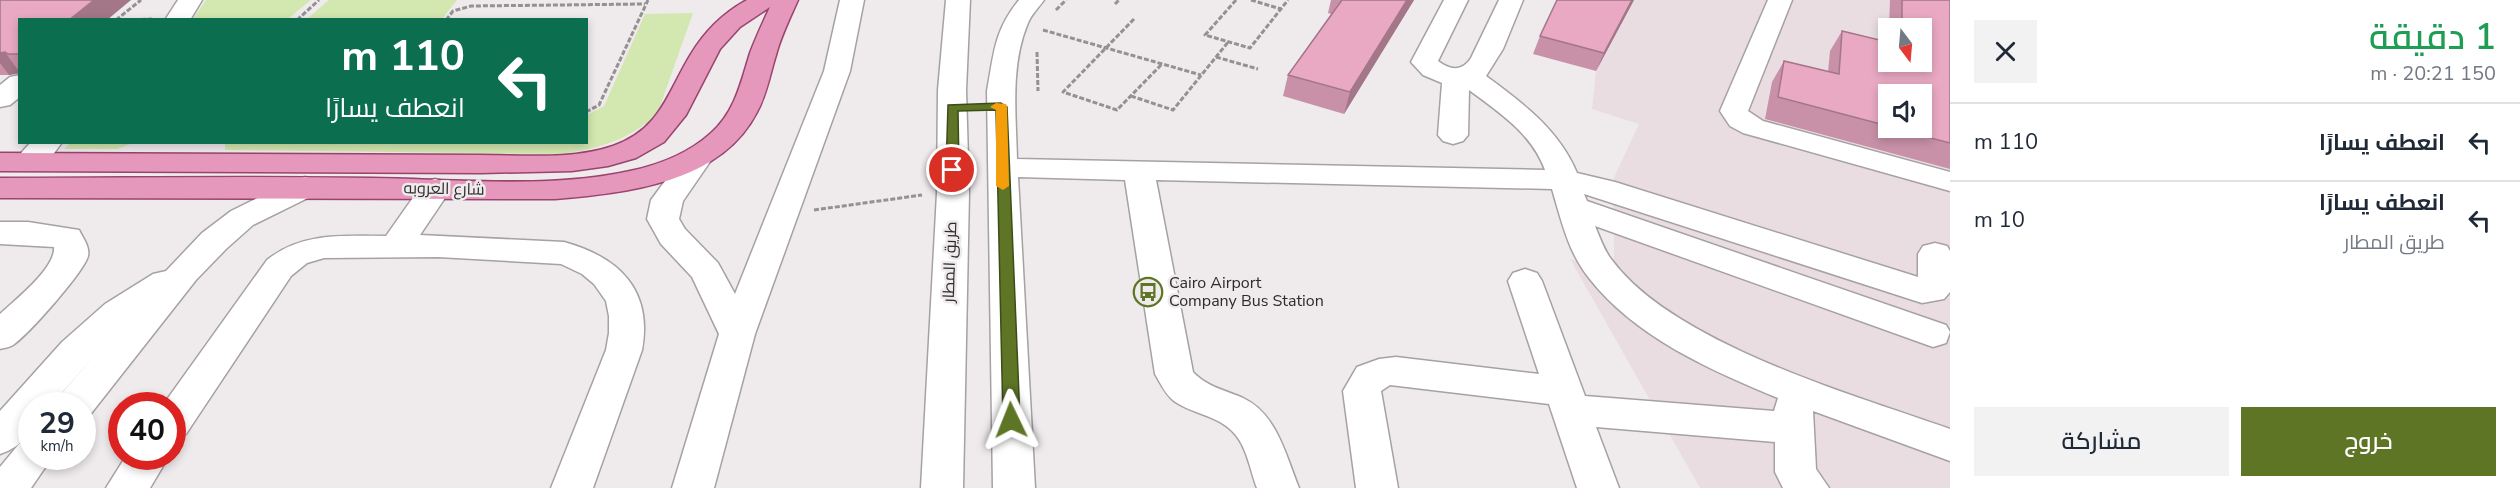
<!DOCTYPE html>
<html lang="ar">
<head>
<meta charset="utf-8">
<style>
  body { margin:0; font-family:"Nunito Sans",Cairo,sans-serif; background:#f2f2f3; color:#1f2937; direction:rtl; height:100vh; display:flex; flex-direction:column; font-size:22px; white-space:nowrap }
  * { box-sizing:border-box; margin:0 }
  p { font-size:20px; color:#747a83 }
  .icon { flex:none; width:33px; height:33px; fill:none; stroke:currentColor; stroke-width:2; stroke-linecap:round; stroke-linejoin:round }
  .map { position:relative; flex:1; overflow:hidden; direction:ltr }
  .sheet { display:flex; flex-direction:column; background:#fff; width:570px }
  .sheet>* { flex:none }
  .hud { position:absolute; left:18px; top:18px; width:570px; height:126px; border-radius:0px; box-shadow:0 3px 9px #0003; direction:rtl; background:#0b6e4f; color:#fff; overflow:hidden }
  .needle { width:39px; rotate:164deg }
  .fabs { position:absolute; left:1878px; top:18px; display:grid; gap:12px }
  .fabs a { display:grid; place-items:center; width:54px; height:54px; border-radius:0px; background:#fff; box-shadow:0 3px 9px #0003; font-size:30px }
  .speed { position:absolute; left:18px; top:392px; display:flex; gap:12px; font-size:30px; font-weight:700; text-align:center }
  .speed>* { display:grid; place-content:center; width:78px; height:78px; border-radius:50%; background:#fff; box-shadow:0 3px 9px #0003; line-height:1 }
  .speed small { font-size:15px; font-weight:400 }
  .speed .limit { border:9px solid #d22; background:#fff; color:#111 }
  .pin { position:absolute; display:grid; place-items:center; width:51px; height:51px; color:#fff; margin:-26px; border:3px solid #fff; border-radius:50%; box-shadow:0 2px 6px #0007 }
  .me { position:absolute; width:66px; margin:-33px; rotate:358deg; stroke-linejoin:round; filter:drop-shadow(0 0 4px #0008) }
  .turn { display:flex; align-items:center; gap:21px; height:126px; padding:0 24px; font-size:27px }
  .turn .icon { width:78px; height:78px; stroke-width:2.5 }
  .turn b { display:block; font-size:42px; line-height:51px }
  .round { display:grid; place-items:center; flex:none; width:63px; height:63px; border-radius:0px; background:#f2f2f3 }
  .summary { display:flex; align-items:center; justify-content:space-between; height:102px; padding:0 24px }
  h1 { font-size:36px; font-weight:600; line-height:45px; color:#1e9e55 }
  .button { display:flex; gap:12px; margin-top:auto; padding:12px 24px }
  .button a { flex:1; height:69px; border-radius:0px; background:#5e7526; color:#fff; font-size:24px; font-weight:600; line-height:69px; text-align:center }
  .button a+a { background:#f2f2f3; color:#1f2937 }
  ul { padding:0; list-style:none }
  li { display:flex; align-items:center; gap:18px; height:78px; padding:0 24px; border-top:2px solid #e0e1e3 }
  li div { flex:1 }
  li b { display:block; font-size:22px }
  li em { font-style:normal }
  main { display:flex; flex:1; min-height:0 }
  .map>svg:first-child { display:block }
  .built { fill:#eadde2; fill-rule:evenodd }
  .green { fill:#d3e7b0 }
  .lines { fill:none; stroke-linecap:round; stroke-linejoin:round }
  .minor-casing { stroke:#a6a1a3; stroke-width:3 }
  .major-casing { stroke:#99446d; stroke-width:3 }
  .path { stroke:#959193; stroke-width:3; stroke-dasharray:5 2; stroke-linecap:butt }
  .minor { fill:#fff; fill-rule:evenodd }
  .major { fill:#e597bc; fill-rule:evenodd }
  .wall { fill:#c891a8; fill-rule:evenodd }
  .shaded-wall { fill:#a37688 }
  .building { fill:#e9a9c3; stroke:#a37688; stroke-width:1.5 }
  .route { fill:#5e7526; stroke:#3d4c19; stroke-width:1.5 }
  .slow { fill:#f59e0b }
  .labels { text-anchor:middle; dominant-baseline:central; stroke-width:5; stroke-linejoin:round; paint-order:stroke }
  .street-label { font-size:16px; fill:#2d2b2c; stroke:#efeaec }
  .poi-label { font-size:16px; fill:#2d2b2c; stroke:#efeaec; text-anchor:start }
</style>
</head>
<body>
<main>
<section class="sheet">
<div class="summary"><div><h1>1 دقيقة</h1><p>150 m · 20:21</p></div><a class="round"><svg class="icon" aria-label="close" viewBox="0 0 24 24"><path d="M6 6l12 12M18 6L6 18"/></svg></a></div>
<ul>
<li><svg class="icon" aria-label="left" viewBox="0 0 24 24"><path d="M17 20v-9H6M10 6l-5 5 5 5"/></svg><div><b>انعطف يسارًا</b></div><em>110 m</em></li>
<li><svg class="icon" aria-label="left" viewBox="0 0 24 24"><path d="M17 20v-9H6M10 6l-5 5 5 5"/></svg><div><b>انعطف يسارًا</b><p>طريق المطار</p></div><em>10 m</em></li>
</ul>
<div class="button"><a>خروج</a><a>مشاركة</a></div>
</section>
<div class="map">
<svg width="1950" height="488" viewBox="0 0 1950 488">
  <rect width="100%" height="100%" fill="#efeaec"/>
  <path class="built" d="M1634 0H1950V488H1700L1570 259 1614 272V222L1611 184 1639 124 1592 109 1596 71ZM1888 28H1922V62H1888ZM1888 94H1922V128H1888Z"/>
  <g class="green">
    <path d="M206 0H311L288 19H193Z"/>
    <path d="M329 0H457L442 19H307Z"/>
    <path d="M693 13 658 112C632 140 595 150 558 154L225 150V142H586L587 115 604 106 645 14Z"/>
    <path d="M70 143V142L133 143 117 149H64Z"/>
  </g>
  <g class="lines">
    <g class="minor-casing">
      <g id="minor">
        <path d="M178 0H202L190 20H165Z"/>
        <path d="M840 0H864L850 71 755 334 714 488H672L719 334 692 277 661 244 647 219 651 200 688 150 699 147 710 150 714 156 683 201 679 219 685 229 718 263 735 294 824 71Z"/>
        <path d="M946 0H970L966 90 969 193 963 488H921L937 193 938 90Z"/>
        <path d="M1019 0H1044C1039 7 1031 15 1028 23 1010 65 1016 115 1017 159L1545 170C1532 134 1499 112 1469 90L1468 135 1463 141 1453 144 1443 141 1438 135 1442 83 1423 75 1411 62 1444 0H1468L1438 61C1450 70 1462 72 1471 58L1499 0H1523L1503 49 1486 76C1523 103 1559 130 1577 173L1615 182 1918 277V254L1923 246 1935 243 1947 246 1950 251V292L1944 299 1922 303 1584 194 1587 201 1946 325 1950 332 1946 343 1933 347 1595 226C1600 238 1604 250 1611 259 1672 343 1853 395 1950 429V461L1813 411 1816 469 1829 488H1783L1775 472V442L1596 427 1619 488H1577L1549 404 1390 385 1381 391 1398 488H1356L1343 391 1357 367 1379 359 1396 357 1539 374 1508 281 1513 273 1525 269 1537 273 1542 281 1585 396 1774 411 1778 398C1710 370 1635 337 1589 278 1568 252 1561 219 1552 189L1156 180 1193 372C1207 387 1225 390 1243 398 1277 414 1286 456 1299 488H1257C1250 470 1247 446 1233 432 1217 415 1192 414 1174 401 1165 394 1161 384 1155 374L1125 180 1018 177 1035 488H993L987 91C994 53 994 31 1019 0Z"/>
        <path d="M1768 0H1792L1748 111 1763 121 1950 172V191L1743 133 1730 126 1720 111Z"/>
        <path d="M20 75V97L10 105 0 107V85L10 77Z"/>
        <path d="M31 142H62C51 159 38 174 17 168L13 162Z"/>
        <path d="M305 177 316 180 320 187 316 194 253 225 226 249 196 280 89 416 82 418V405H56L61 394 96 354 51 405H32C32 431 26 445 0 454V411L62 342 105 304 153 274 166 271 202 233 231 211 294 180Z"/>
        <path d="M435 179 446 182 451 189 420 235 564 242C619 257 653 290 642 350L593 488H551L606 350 609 333V316L606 301 594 284 582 274 561 264 438 257 324 258 307 263 291 276 186 434 172 438V405H163L267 260C302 232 343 236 386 236L424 182Z"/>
        <path d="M0 222H28L79 230C83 238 90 247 88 256 84 272 28 335 13 345 10 347 4 348 0 349V314C15 300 56 268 54 247L0 244Z"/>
        <path d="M32 440V456H53L31 488H0V467L19 444Z"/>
        <path d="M126 456H169L150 488H106Z"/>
      </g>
    </g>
    <g class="major-casing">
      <path id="major" d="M747 0H798C790 18 781 36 776 55 770 74 767 94 757 112 721 183 627 193 555 199L0 198V178C124 178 248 176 372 178 455 179 549 189 630 171 659 165 689 153 711 133 735 112 741 82 750 53 756 37 763 22 770 7L740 27 720 49 686 115 664 142 636 158 608 166 572 171 481 173 0 171V153L481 155C524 155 572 160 613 146 661 129 667 93 691 54 705 31 723 13 747 0Z"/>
    </g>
    <g class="path">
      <path d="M1236 0 1205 35 1250 48 1288 0"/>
      <path d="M1251 0 1281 9"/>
      <path d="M1115 4 1119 0"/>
      <path d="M1056 10 1066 0"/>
      <path d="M1134 19 1063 92 1117 110 1162 64"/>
      <path d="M116 20 141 0"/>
      <path d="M134 20 152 19"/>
      <path d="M297 20 319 0"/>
      <path d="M446 20 453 11 471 6 645 4"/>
      <path d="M1043 30 1201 75"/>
      <path d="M1037 52 1038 91"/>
      <path d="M1216 57 1258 69"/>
      <path d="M1131 96 1173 110 1229 41"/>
      <path d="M586 112 599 105 648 0"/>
      <path d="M814 210 922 195"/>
    </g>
    <use href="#minor" class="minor"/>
    <use href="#major" class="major"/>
  </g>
  <g class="wall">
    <path d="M0 0 20 20V73L9 75H0Z"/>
    <path d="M1331 0H1414L1344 114 1283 96 1288 75 1331 14 1328 13Z"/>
    <path d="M1634 0 1596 71 1533 54 1540 36Z"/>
    <path d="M1890 0H1950V169L1765 119 1772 82 1784 61 1828 72 1830 51 1842 31 1888 62 1922 28H1889ZM1888 94 1922 128H1888Z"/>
  </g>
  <g class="shaded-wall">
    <path d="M94 0H131L107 20H69Z"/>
    <path d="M1407 0H1414L1344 114 1350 92Z"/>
    <path d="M1632 0H1634L1596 71 1604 53Z"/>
    <path d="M5 52 20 73 9 75 0 63V53Z"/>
  </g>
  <g class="building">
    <path d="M0 0H94L69 20H20V54H8L5 52 0 53Z"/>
    <path d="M1342 0H1407L1350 92 1288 75Z"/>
    <path d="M1557 0H1632L1604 53 1540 36Z"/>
    <path d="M1902 0H1950V143L1893 128H1922V94H1888V126L1778 97 1784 61 1839 74 1842 31 1888 42V62H1922V28H1902Z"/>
  </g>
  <path class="route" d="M1001 103 1007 107 1020 420 1017 425 1011 427 1006 425 1003 420 996 110 958 111 959 170 952 173 946 170 948 105Z"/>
  <path class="slow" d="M996 103 1006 104 1007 107 1009 186 1003 190 996 186V110L990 107Z"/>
  <defs>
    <g id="bus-ring" transform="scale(1.5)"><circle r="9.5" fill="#efeaec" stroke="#5e7526" stroke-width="1.5"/><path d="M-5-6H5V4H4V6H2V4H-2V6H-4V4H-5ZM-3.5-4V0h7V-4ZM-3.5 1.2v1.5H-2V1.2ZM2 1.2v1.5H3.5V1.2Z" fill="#5e7526"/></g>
  </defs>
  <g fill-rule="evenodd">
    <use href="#bus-ring" x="1148" y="292"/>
  </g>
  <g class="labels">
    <g class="street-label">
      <text transform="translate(444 189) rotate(1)">شارع العروبه</text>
      <text transform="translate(950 262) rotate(-88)">طريق المطار</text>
    </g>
    <g class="poi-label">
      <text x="1169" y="283">Cairo Airport<tspan x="1169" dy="18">Company Bus Station</tspan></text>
    </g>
  </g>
</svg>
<div class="fabs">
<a><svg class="needle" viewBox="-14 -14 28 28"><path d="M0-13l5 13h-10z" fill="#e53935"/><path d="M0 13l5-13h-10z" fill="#747a83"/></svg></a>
<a><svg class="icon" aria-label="sound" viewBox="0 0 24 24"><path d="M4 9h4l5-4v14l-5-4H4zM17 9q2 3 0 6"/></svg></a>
</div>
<div class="speed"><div>29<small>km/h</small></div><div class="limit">40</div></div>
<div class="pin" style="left:952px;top:170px;background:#d93025"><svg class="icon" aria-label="arrive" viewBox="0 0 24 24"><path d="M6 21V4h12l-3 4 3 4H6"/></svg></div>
<svg class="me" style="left:1011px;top:420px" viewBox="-20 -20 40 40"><path d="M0-17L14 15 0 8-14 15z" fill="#5e7526" stroke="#fff" stroke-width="4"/></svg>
<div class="hud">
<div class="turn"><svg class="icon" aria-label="left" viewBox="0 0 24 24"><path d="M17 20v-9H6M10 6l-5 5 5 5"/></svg><div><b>110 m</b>انعطف يسارًا</div></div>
</div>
</div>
</main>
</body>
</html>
